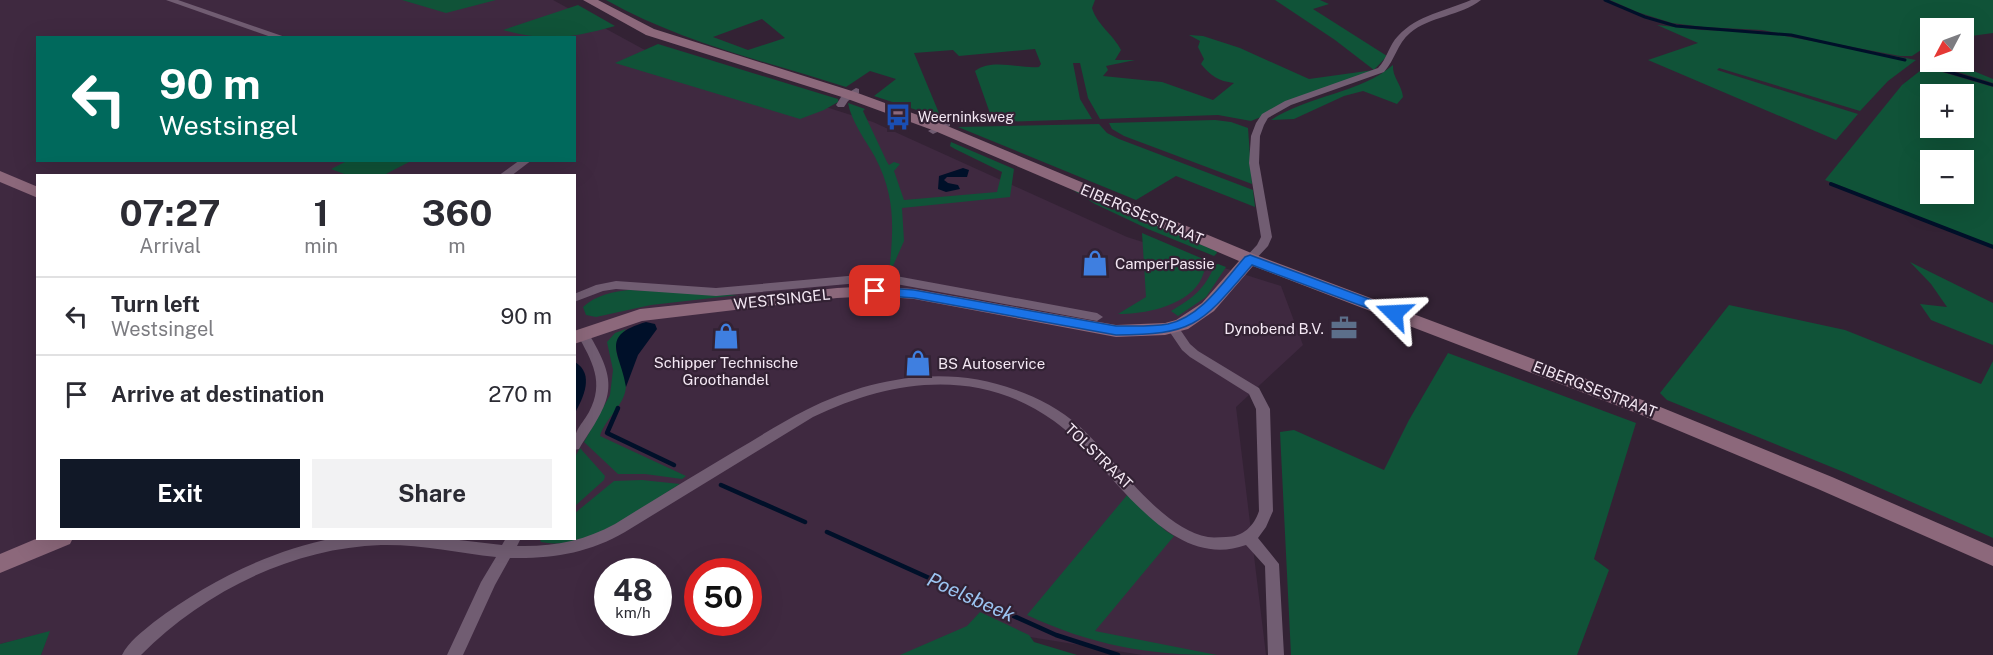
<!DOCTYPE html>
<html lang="en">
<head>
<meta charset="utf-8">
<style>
  body { margin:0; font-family:"Public Sans",sans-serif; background:#f2f2f3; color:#2b2b33; height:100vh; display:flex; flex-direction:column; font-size:22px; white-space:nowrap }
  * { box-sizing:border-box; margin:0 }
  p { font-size:20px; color:#7c7c81 }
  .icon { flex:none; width:33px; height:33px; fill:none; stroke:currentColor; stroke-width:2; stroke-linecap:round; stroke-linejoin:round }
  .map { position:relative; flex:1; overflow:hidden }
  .side { position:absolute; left:36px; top:174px; width:540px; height:366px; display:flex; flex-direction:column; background:#fff; border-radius:0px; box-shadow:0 6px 24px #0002 }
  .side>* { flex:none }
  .banner { position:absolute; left:36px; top:36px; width:540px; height:126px; border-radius:0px; box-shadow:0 6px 24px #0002; background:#00695c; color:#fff; overflow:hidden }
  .needle { width:39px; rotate:229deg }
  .tools { position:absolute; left:1920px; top:18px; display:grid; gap:12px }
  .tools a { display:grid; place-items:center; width:54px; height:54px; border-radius:0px; background:#fff; box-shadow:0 6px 24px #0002; font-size:30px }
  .speed { position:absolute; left:594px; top:558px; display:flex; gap:12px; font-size:30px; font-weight:700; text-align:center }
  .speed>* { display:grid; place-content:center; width:78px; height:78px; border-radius:50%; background:#fff; box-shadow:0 6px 24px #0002; line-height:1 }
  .speed small { font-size:15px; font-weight:400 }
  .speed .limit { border:9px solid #d22; background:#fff; color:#111 }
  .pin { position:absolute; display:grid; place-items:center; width:51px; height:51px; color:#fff; margin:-26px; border-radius:12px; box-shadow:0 3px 9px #0006 }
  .me { position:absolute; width:66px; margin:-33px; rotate:291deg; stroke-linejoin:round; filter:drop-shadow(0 0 4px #0008) }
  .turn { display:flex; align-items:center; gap:21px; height:126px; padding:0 24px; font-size:27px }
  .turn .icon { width:78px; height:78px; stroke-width:2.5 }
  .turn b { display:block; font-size:42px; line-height:51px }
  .eta { display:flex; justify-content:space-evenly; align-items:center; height:102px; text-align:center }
  .eta b { font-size:36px; font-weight:700; line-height:42px }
  .button { display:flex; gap:12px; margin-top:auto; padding:12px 24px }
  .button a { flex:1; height:69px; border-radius:0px; background:#111827; color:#fff; font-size:24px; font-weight:700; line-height:69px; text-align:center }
  .button a+a { background:#f2f2f3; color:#2b2b33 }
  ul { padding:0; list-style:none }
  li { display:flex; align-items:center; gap:18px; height:78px; padding:0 24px; border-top:2px solid #e1e1e2 }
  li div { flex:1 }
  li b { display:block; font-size:22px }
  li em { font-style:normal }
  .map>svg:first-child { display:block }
  .built { fill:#3f2940; fill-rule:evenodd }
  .green { fill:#105338; fill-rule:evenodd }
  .water { fill:#001029 }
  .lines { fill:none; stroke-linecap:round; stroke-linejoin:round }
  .stream-far2 { stroke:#001029; stroke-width:3 }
  .stream-far1 { stroke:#001029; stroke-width:4 }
  .stream { stroke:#001029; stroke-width:4.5 }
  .street { fill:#715d72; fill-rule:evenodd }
  .secondary { fill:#8c687b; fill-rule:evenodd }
  .route { fill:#1a73e8; stroke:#114b97; stroke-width:1.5 }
  .labels { text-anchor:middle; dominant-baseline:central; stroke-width:4.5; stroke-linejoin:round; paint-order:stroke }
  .far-poi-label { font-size:14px; fill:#f4e8f4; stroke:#332234; text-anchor:start }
  .street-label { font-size:15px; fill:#f4e8f4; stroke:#332234 }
  .poi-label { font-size:15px; fill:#f4e8f4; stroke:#332234; text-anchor:start }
  .near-water-label { font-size:20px; font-style:italic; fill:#9bc4f1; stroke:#332234 }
</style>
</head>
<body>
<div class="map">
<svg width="1993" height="655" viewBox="0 0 1993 655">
  <rect width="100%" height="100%" fill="#332234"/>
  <path class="built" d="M0 0H553L643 49 873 122 1127 237 1281 286 1303 345 1236 407 1266 655H1142L987 630 928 655H41L49 632 0 644ZM38 38H574V160H38ZM38 176H574V538H38ZM608 572H658V622H608ZM698 572H748V622H698Z"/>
  <g class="green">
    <path d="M402 0H496L446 13Z"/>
    <path d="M606 0H1095L1092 8C1097 25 1113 34 1121 50L1115 60H1135L1106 66 1108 70 1103 76 1162 82 1213 100 1234 83C1218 81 1211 76 1201 64L1204 59 1198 47 1200 41 1189 35 1203 36 1240 48 1309 79 1374 70 1335 40 1275 0H1320L1329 4 1313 9 1387 56 1373 71 1251 121 1218 115 1100 119 1088 98 1080 63H1073L1080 99 1092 119 997 122 992 119 975 71C992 58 1020 69 1039 67L1041 64 1035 49 959 56 953 50 914 53 941 118 874 96 896 79 870 71 846 87C765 61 680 42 606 0ZM762 19 785 38 748 50 713 37Z"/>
    <path d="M1610 0H1993V33L1964 37V28H1930V44L1912 56H1900L1762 30 1703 27 1672 23 1637 12Z"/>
    <path d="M578 5 615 26C572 38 547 42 503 30Z"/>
    <path d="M1657 25 1702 30 1763 32 1916 60 1888 81 1860 111 1719 68 1717 70 1858 114 1836 140 1648 60 1698 43Z"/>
    <path d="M658 44 838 99V102L824 110 800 119 615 63Z"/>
    <path d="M1931 62H1963L1954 63 1993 79V83L1929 63Z"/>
    <path d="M1393 65C1392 77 1402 85 1403 97L1397 104 1363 91 1344 96 1294 119 1271 120C1309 95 1359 94 1393 65Z"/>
    <path d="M1925 67 1993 87V246L1825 180 1902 85ZM1930 94H1964V128H1930ZM1930 160H1964V194H1930Z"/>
    <path d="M848 103 865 109 863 111 887 162 889 165 894 162 900 164 894 171 904 200 997 192 1002 172 955 149 950 146 951 142 1014 169 1010 197 902 208 904 241 889 275C893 231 897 199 875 157 866 141 851 121 848 103Z"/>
    <path d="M1215 120 1231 122 1248 128 1252 184 1124 136 1112 129 1109 123Z"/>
    <path d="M1099 124 1107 133 1119 139 1253 190 1255 207 1176 176 1136 200 958 127Z"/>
    <path d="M347 161V160L411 161 384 175H347L331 169Z"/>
    <path d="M1070 188 1216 251 1217 253 1214 256 1148 229 1095 204Z"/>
    <path d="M1142 233 1208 261C1205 268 1203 277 1199 283 1183 307 1144 314 1118 314L1146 297Z"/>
    <path d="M1910 262 1993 303V345L1931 320 1920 304 1947 307 1931 284Z"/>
    <path d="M1218 264 1226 267 1206 297 1178 316 1171 311C1194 297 1204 290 1215 265Z"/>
    <path d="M629 290 738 295 651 305 596 317 586 315 583 307C596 295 612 292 629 290Z"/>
    <path d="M1729 305 1845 330 1981 384 1993 361V538L1846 473 1667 400 1660 393Z"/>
    <path d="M626 329C604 354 627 361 626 386 625 406 605 418 600 436L686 476 682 479 645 474H618L584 442 610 395 613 370 607 342 615 333Z"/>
    <path d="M1448 353 1636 423 1594 559 1609 570 1577 655H1291L1280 432 1294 430 1384 470 1409 420Z"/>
    <path d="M580 448 605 476 604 480 575 506V457Z"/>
    <path d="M642 480 680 484C642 507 587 552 541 542L540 539 574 538 575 513 614 481Z"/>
    <path d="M1128 494 1166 531 1174 536 1095 631 1217 655C1147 655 1091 645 1027 615Z"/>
    <path d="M980 612 1029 635 1034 642 1077 655H900L967 626Z"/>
    <path d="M50 631 41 655H0V644Z"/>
  </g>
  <g class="water">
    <path d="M963 168 969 170 967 177H947L944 180 948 183 958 185 960 189 946 192 938 189 939 176Z"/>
    <path d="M646 322 655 324 657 329 638 355 626 387C621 353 598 336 646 322Z"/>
    <path d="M575 362C595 374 583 398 575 413Z"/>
  </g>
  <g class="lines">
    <g class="stream-far2">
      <path d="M1605 0 1645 17 1676 26 1791 35 1905 60"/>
      <path d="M1929 66 1993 85"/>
    </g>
    <path class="stream-far1" d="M1831 184 1993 247"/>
    <g class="stream">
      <path d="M618 408 607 433 674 465"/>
      <path d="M721 485 805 522"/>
      <path d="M827 532 1056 635 1118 655"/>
    </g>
    <g class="street">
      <path d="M166 0H178L288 38H274Z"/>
      <path d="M1471 0H1481C1461 16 1430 16 1410 33 1397 44 1395 60 1384 72L1291 105 1268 118 1264 125 1260 136 1259 163 1272 237 1268 246 1254 261H1246L1244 259 1257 245 1261 237 1249 163 1251 136 1256 123 1262 114 1285 101 1378 68C1387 59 1389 45 1398 36 1417 15 1446 11 1471 0Z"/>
      <path d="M856 88 859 89V93L848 101 844 107H838L836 105 841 97Z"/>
      <path d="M947 121 950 122V126L933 134 928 131Z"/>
      <path d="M520 160H532L511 176H498Z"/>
      <path d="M859 275 896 276 1097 313 1103 317 1097 321 896 284 859 283 716 296 616 289 603 291 574 302V294L596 285 616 281 716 288Z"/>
      <path d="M1173 324 1177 325 1190 344 1198 351 1259 388 1270 409 1273 511 1266 527 1258 538 1279 564 1284 655H1268L1265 566 1246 545C1165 574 1109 460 1054 421 979 367 892 379 813 417L625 532C589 553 552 559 510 558L495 585 463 655H447L481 582 496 557C458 553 419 544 381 545 292 548 203 592 141 655H122C128 642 143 631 154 622 207 582 269 551 334 538H442L502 545 506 538H521L517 546C553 547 584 541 615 524 655 499 695 475 735 451 759 437 782 422 806 410 871 377 947 364 1016 390 1039 398 1061 410 1079 426 1115 458 1159 528 1208 537 1214 538 1220 537 1226 537 1243 537 1254 526 1259 511L1256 409 1249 394 1190 357 1182 350 1167 328Z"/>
      <path d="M583 330 587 331C621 386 612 398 579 449L574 450C574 429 579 429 589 412 605 382 592 361 577 334Z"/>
    </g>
    <g class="secondary">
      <path d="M583 0H598L654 29 855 92 945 125 1256 255 1653 404 1832 477 1993 547V566L1818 489 1639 414 1253 266 1214 311 1188 329 1165 335 1116 337 914 299 875 296 837 298 642 321 574 344V331L640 309 837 288 875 286 914 289 1116 325 1165 323 1176 320 1202 303 1239 261 935 131 845 98 646 35Z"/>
      <path d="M0 171 38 187V198L0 182Z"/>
      <path d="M38 538H73L70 544 0 573V554Z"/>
    </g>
  </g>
  <path class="route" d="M1250 255 1399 310 1401 313 1399 316H1389L1252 265C1202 323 1196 335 1116 335L914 298 875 295 868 291 875 287 914 290 1116 326C1133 326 1151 327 1168 324 1201 317 1224 281 1245 257Z"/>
  <defs>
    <g id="bus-bare" transform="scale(2.07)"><path d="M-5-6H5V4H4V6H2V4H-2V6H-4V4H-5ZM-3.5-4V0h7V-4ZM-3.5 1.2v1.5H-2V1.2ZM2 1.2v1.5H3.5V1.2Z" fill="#1a4fb4" stroke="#332234" stroke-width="2.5" paint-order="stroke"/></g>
    <g id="shop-bare" transform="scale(2.07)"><path d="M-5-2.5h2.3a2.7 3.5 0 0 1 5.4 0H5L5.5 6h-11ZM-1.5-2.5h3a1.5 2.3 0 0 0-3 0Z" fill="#3f7fe0" stroke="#332234" stroke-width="2.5" paint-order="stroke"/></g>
    <g id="office-bare" transform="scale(2.07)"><path d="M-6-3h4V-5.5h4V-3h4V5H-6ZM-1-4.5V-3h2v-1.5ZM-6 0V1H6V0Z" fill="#5c6f8a" stroke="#332234" stroke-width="2.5" paint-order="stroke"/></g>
  </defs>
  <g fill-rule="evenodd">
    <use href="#bus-bare" x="898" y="117"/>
    <use href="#shop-bare" x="1095" y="263"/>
    <use href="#office-bare" x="1344" y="328"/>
    <use href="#shop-bare" x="726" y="336"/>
    <use href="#shop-bare" x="918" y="363"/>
  </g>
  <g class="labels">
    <g class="far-poi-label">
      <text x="918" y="117">Weerninksweg</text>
    </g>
    <g class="street-label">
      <text transform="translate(1142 214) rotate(23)">EIBERGSESTRAAT</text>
      <text transform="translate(782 299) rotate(-6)">WESTSINGEL</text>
      <text transform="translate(1595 389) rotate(21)">EIBERGSESTRAAT</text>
      <text transform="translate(1099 456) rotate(44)">TOLSTRAAT</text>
    </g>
    <g class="poi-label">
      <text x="1115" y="263">CamperPassie</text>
      <text x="1324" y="328" text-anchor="end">Dynobend B.V.</text>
      <text x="726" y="362" text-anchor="middle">Schipper Technische<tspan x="726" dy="17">Groothandel</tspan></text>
      <text x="938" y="363">BS Autoservice</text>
    </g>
    <g class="near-water-label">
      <text transform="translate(971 597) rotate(24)">Poelsbeek</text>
    </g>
  </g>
</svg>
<div class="tools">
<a><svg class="needle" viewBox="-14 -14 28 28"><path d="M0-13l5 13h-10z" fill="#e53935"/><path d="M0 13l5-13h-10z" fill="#7c7c81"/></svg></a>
<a>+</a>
<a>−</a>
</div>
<div class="speed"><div>48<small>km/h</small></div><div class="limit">50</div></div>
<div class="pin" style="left:875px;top:291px;background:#d93025"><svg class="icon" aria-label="arrive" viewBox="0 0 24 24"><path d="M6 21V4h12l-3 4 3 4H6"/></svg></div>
<svg class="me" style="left:1394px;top:313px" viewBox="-20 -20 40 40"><path d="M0-17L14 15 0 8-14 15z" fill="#1a73e8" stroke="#fff" stroke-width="4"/></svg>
<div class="banner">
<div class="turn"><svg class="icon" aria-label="left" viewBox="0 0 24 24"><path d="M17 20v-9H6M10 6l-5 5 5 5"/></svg><div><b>90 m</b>Westsingel</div></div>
</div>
<section class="side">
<div class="eta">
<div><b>07:27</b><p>Arrival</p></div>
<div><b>1</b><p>min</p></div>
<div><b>360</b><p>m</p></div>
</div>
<ul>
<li><svg class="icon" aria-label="left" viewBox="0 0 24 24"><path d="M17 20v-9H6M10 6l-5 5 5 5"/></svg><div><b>Turn left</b><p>Westsingel</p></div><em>90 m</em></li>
<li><svg class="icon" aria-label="arrive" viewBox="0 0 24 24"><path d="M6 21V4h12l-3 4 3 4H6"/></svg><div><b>Arrive at destination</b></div><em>270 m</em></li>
</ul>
<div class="button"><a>Exit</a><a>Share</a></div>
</section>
</div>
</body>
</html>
